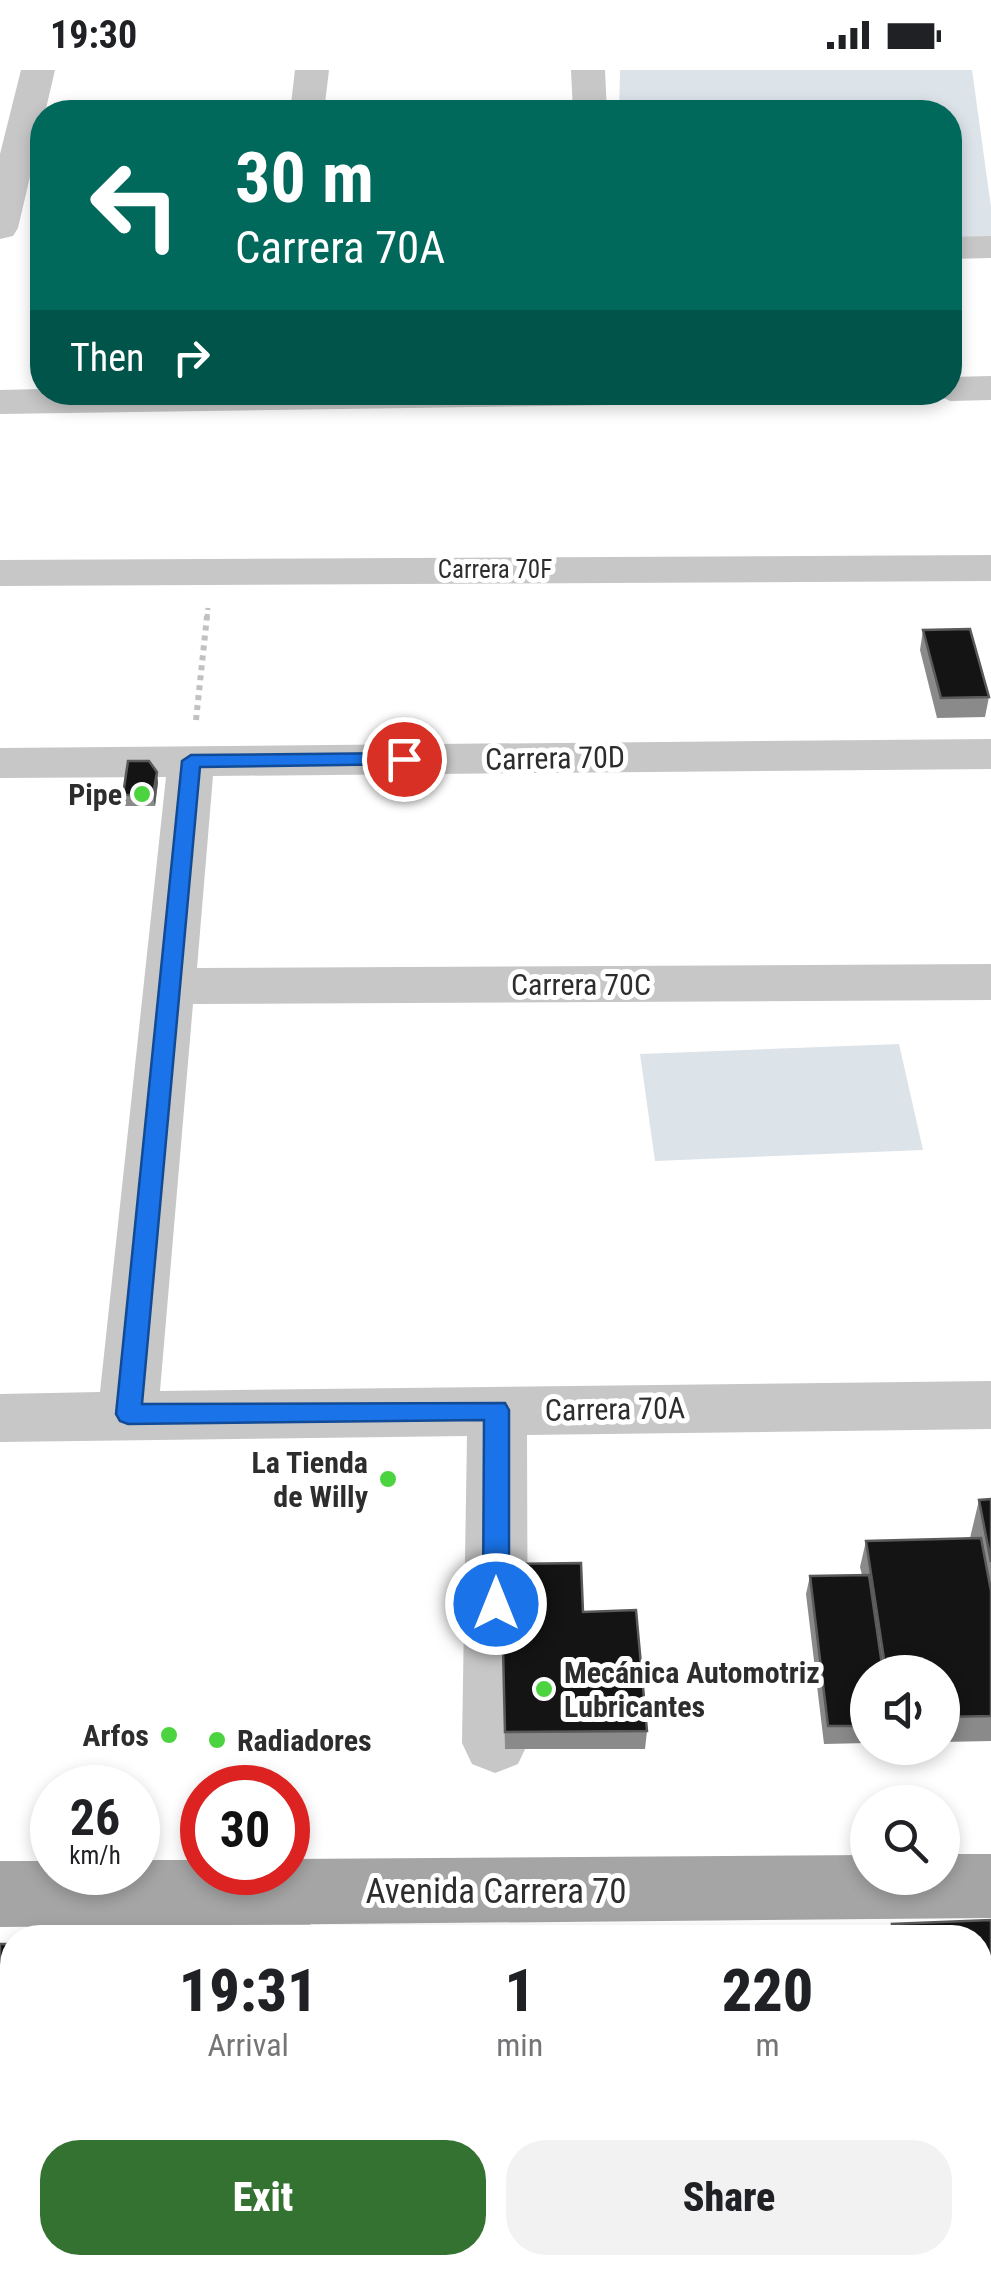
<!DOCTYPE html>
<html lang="en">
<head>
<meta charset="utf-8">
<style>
  body { margin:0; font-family:"Roboto Condensed",sans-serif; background:#f2f2f2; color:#202124; height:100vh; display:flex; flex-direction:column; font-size:38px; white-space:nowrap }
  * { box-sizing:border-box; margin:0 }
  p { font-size:32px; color:#757577 }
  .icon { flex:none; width:55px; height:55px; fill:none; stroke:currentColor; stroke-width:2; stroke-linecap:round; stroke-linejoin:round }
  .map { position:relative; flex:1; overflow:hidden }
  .side { position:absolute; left:0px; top:1855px; width:992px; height:350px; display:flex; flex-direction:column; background:#fff; border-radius:40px 40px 0 0; box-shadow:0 5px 15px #0003 }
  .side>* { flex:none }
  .hud { position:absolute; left:30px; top:30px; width:932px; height:305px; border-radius:40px; box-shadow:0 5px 15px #0003; background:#00695c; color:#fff; overflow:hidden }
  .controls { position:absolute; left:850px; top:1585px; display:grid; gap:20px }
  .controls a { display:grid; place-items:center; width:110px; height:110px; border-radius:50%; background:#fff; box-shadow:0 5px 15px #0003; font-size:50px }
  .speed { position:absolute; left:30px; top:1695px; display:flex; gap:20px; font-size:50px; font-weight:700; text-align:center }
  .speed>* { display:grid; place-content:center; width:130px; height:130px; border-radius:50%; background:#fff; box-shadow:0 5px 15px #0003; line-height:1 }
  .speed small { font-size:25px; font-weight:400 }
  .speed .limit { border:15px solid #d22; background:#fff; color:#111 }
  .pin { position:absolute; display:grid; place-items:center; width:85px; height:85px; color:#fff; margin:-42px; border:5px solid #fff; border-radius:50%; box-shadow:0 2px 10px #0007 }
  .me { position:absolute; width:110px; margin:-55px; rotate:0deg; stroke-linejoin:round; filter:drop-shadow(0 0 8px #0008) }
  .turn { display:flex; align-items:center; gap:35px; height:210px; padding:0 40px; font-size:45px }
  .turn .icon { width:130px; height:130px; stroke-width:2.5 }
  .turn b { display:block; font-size:70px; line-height:85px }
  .then { display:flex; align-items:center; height:95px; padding:0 40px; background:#0003; gap:20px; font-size:38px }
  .eta { display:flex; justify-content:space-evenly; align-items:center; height:170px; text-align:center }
  .eta b { font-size:60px; font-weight:800; line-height:70px }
  .action { display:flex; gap:20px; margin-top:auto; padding:20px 40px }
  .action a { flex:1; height:115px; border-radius:40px; background:#337230; color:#fff; font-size:40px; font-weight:800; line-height:115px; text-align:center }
  .action a+a { background:#f2f2f2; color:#202124 }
  .status { display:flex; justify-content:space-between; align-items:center; height:70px; padding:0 50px; background:#fff; direction:ltr }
  .status svg { height:28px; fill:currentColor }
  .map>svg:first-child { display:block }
  .green { fill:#dce3e9 }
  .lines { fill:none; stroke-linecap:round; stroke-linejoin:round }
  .path-far1 { stroke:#c1c1c1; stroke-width:5; stroke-dasharray:4 4; stroke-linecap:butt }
  .path { stroke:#c1c1c1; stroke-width:6; stroke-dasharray:5 5; stroke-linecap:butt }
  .minor { fill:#c7c7c7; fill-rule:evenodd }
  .major { fill:#a5a5a5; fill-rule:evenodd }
  .wall { fill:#8a8a8a }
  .shaded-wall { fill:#5a5a5a }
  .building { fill:#141414; stroke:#5a5a5a; stroke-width:2.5 }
  .route { fill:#1a73e8; stroke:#114b97; stroke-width:2.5 }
  .poi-dot { fill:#4bd43f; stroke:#fff; stroke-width:4 }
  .labels { text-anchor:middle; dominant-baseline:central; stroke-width:10; stroke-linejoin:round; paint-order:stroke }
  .far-street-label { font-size:25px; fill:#2d2d2d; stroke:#fff }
  .street-label { font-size:30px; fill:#2d2d2d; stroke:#fff }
  .poi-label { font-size:30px; font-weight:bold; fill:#2d2d2d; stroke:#fff; text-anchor:end }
  .near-street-label { font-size:35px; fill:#2d2d2d; stroke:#fff }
</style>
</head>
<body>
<div class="status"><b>19:30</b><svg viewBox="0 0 49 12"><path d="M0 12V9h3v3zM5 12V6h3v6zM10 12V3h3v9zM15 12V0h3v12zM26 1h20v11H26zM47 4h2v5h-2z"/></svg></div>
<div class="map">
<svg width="991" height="2205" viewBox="0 0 991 2205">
  <rect width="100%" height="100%" fill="#fff"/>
  <g class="green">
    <path d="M620 0H972L991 137V174H950V42H619Z"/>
    <path d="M899 974 923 1080 655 1091 640 984Z"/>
  </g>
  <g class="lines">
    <path class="path-far1" d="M207 548 208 538"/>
    <path class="path" d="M196 650 207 546"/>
    <g class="minor">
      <path d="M21 0H55L18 158 13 166 0 169V84Z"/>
      <path d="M295 0H329L324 42H290Z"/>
      <path d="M571 0H605L607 42H573Z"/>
      <path d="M991 166V188L950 189V167Z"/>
      <path d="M991 306V330L950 331 932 322H950V307Z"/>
      <path d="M42 319V322H704L698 330 684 334 0 344V320Z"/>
      <path d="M991 485V511L0 516V490Z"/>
      <path d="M991 669V699L213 706 197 898 991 894V930L193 934 160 1321 991 1311V1359L527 1365 528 1673 518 1694 495 1703 472 1694 462 1673 467 1366 0 1372V1324L100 1322 166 707 0 708V678Z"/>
      <path d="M288 1795 301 1800 311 1823 310 1868H240L243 1823 252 1802H288Z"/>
      <path d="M222 2192H298L297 2205H221Z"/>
    </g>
    <path class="major" d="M942 1784H991V1848L0 1857V1791H52V1802H138V1790H202V1802H288V1789L868 1785V1808H942Z"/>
  </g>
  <g class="wall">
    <path d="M923 560 989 627 985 647 937 648 920 580Z"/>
    <path d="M158 712 155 736H125L123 725Z"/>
    <path d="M991 1429V1671L942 1672V1602H868V1673L824 1674 806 1524 810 1506 862 1505 860 1497 866 1471 970 1468 979 1430Z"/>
    <path d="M501 1494 583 1542 647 1661 645 1679H505Z"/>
    <path d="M991 1850V2029L980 2030V1868H889L892 1854Z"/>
  </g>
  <g class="shaded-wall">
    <path d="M157 702 158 712 155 736 153 725Z"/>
    <rect x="209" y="2192" width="4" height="13"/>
  </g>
  <g class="building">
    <path d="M970 559 989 627 941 628 923 560Z"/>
    <path d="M128 691H149L157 702 153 725H123Z"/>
    <path d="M991 1429V1492L979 1430Z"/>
    <path d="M981 1468 991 1521V1646L942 1647V1602H886L866 1471Z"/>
    <path d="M581 1493 583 1542 636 1540 647 1661 505 1662 501 1494Z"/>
    <path d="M869 1505 883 1602H868V1656H828L810 1506Z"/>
    <path d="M991 1850V2014L980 2015V1868H895L892 1854Z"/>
    <path d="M123 1865V1868H50V1866Z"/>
    <path d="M0 1874H12V2192H209V2205H0Z"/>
  </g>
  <path class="route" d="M404 683 414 689 411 694 200 697 142 1334 505 1333 509 1340V1534L505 1543 496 1546 487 1543 483 1534 484 1350 128 1354 120 1351 116 1344 182 691 191 685Z"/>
  <g class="poi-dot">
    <circle cx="142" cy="724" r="10"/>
    <circle cx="388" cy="1409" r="10"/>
    <circle cx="544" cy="1619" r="10"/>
    <circle cx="169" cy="1665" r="10"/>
    <circle cx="217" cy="1670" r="10"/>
  </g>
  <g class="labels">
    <g class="far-street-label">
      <text x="495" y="499">Carrera 70F</text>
    </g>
    <g class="street-label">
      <text transform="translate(555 688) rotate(-1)">Carrera 70D</text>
      <text x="581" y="914">Carrera 70C</text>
      <text transform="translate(615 1339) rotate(-1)">Carrera 70A</text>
    </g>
    <g class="poi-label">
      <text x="122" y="724">Pipe</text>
      <text x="368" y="1392">La Tienda<tspan x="368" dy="34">de Willy</tspan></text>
      <text x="564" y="1602" text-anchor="start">Mecánica Automotriz<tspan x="564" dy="34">Lubricantes</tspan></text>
      <text x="149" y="1665">Arfos</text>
      <text x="237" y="1670" text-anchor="start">Radiadores</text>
    </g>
    <g class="near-street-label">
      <text x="496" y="1821">Avenida Carrera 70</text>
    </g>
  </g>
</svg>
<div class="controls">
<a><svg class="icon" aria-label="sound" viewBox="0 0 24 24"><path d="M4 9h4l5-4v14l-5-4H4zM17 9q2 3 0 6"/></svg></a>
<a><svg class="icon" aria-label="search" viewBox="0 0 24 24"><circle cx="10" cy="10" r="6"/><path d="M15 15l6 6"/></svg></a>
</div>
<div class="speed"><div>26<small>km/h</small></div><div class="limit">30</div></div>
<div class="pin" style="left:404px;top:689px;background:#d93025"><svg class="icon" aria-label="arrive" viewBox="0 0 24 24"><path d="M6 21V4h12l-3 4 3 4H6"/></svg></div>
<svg class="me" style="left:496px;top:1534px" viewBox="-20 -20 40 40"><circle r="17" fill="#1a73e8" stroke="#fff" stroke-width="3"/><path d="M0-11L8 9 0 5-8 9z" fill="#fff"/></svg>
<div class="hud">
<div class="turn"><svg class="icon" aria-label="left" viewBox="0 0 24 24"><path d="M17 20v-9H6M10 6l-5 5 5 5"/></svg><div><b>30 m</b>Carrera 70A</div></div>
<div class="then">Then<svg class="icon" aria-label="right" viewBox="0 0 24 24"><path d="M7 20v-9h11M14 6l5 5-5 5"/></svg></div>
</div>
<section class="side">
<div class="eta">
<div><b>19:31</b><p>Arrival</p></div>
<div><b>1</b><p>min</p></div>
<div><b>220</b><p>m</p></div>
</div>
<div class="action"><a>Exit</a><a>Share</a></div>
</section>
</div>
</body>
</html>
